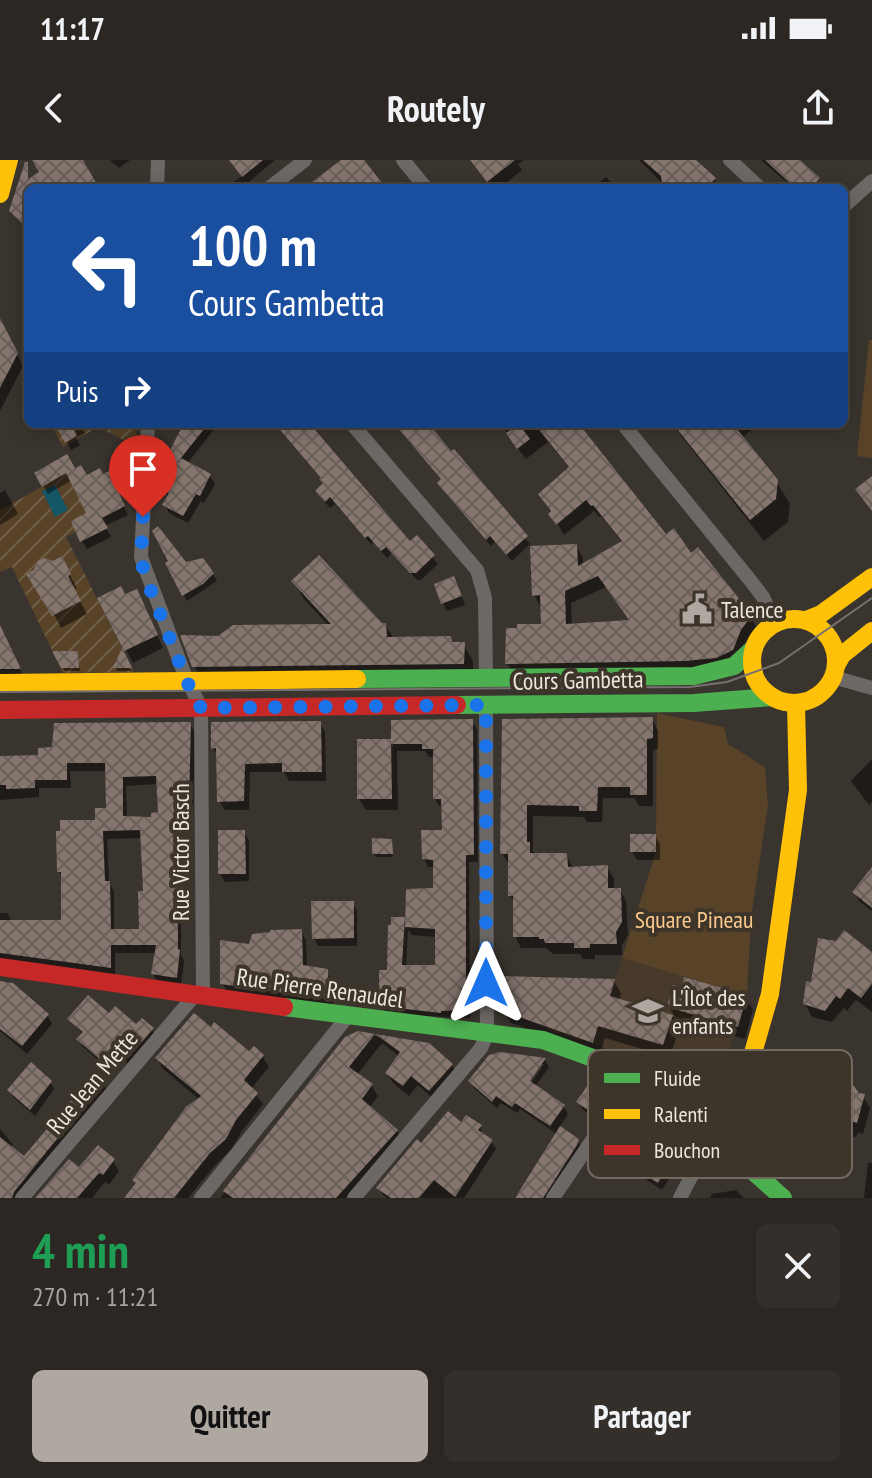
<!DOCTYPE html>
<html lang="fr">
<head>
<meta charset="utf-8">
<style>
  body { margin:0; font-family:"PT Sans Narrow",sans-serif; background:#342f2a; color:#f1f3f6; height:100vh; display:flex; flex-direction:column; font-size:30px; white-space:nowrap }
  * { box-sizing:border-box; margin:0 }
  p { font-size:26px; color:#a6a5a5 }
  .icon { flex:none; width:44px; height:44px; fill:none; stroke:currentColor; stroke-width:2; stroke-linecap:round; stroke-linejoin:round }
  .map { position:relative; height:1038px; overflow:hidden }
  .panel { display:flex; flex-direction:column; background:#2c2722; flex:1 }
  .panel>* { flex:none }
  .guide { position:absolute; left:24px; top:24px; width:824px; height:244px; border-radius:12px; box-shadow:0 4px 20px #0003,0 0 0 2px #484440; background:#1a4fa0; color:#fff; overflow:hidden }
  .pin { position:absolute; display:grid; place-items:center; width:68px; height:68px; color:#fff; margin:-82px -34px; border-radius:50% 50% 50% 0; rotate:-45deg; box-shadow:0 0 8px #0007 }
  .pin .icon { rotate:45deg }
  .me { position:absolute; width:88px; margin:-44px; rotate:0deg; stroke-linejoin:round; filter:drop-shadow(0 0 6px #0008) }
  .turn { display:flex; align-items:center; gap:28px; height:168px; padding:0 32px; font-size:36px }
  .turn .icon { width:104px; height:104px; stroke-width:2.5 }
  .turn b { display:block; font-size:56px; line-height:68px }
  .then { display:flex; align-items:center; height:76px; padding:0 32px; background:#0003; gap:16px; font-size:30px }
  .round { display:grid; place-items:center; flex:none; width:84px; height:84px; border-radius:12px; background:#342f2a }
  .summary { display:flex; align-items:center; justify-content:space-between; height:136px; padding:0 32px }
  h1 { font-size:48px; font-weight:700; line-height:60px; color:#1e9e55 }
  .action { display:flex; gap:16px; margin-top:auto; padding:16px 32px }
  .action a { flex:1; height:92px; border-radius:12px; background:#aea8a1; color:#111; font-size:32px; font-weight:700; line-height:92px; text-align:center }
  .action a+a { background:#342f2a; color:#f1f3f6 }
  .status { display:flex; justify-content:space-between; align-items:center; height:56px; padding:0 40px; background:#2c2722; direction:ltr }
  .status svg { height:22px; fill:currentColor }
  header { display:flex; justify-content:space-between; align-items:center; height:104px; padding:0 32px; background:#2c2722; font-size:36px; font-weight:700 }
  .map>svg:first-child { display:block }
  .built { fill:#473a2b }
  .green { fill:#584328 }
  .garden { fill:url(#garden-furrows) }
  .water { fill:#145666 }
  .shadow { fill:#0007; fill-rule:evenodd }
  .building { fill:url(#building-cross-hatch); fill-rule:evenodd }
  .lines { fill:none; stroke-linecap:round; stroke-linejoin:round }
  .street { stroke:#6b6866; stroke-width:14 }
  .fast { stroke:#4caf50; stroke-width:18 }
  .slow { stroke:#ffc107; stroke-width:18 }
  .jam { stroke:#c62828; stroke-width:18 }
  .tram { stroke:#76716f; stroke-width:2 }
  .route { stroke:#1a73e8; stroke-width:14; stroke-dasharray:0 25.2 }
  .labels { text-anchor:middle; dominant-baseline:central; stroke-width:8; stroke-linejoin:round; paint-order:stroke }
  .poi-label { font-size:24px; fill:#ece6df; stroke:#3e352a; text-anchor:start }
  .street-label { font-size:24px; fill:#ece6df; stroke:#3e352a }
  .park-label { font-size:24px; fill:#fdca8e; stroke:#3e352a }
  .key { fill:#3e352a; stroke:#726a60; stroke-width:2 }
  .key-label { font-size:22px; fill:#ece6df }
</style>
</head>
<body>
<div class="status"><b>11:17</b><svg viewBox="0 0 49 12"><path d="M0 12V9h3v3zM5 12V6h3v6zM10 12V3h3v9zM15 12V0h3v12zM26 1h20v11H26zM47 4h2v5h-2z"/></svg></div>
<header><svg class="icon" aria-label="back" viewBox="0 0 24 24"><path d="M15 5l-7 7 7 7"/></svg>Routely<svg class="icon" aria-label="share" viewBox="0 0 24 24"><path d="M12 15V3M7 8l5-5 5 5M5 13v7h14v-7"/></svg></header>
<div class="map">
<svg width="872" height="1038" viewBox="0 0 872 1038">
  <defs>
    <pattern id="garden-furrows" width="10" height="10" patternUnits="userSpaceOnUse" patternTransform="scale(2)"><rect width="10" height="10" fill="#584328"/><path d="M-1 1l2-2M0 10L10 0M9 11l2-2" fill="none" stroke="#705e47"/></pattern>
    <pattern id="building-cross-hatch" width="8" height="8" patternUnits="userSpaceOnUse" patternTransform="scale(2)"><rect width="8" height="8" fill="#85756d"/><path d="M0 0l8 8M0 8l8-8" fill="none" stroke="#695f5a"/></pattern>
  </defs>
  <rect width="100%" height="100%" fill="#3a342e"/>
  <path class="built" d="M622 798 747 835 715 930 709 935H699L650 907 593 883 547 871 564 818 615 819Z"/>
  <g class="green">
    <path d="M869 180H872V298L857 296Z"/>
    <path d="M657 553 724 567 728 584 765 607 768 645 751 758 747 835 622 798 656 692Z"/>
  </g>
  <g class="garden">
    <path d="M51 264H131L138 277 137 287 98 267 63 287Z"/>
    <path d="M67 313 102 358 66 377 134 512 63 513 12 407 0 412V350Z"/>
  </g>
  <path class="water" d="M55 325 68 350 55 357 42 331Z"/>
  <g class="shadow">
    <path d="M110 0H130L119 8Z"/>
    <path d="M230 0H275L244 26 246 28H225L242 16Z"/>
    <path d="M470 0H524L518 4 522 10 507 22 512 28H492Z"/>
    <path d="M639 0H693L723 28H667Z"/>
    <path d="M761 0H800L823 27 793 28Z"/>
    <path d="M606 17 616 28H603L599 23Z"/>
    <path d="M0 161 23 206 0 251Z"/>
    <path d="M844 165 849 174 844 238Z"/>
    <path d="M57 264H80L85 273 76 278 80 285 71 290Z"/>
    <path d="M175 264H214L216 267 187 304 210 316 215 324 204 343 201 341 188 363 169 353 165 345 169 337 158 319 179 272Z"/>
    <path d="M275 264H307L410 384 417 378 438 404 421 420H417L392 393 387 398 373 382 371 384 335 344 330 348 322 339 317 331 324 324 322 319Z"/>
    <path d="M393 264H428L530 384 512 401 495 382 491 386 444 331 440 324 443 321Z"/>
    <path d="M505 264H576L666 377 691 396 750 456 757 468 723 509 514 515 507 503 543 465 541 447 534 435 576 386 583 398V406L623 383 601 356 599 357 594 351 564 375 540 334 570 309 548 282 526 299 510 278 503 266ZM606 427 631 462 572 465 571 443Z"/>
    <path d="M672 264H758L742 278 776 321 790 344 788 362 764 381Z"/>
    <path d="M74 311 86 318 112 322 128 355 105 366 111 377 87 389 82 381 88 353 72 320 48 334 37 314Z"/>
    <path d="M5 330 18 354 0 365V333Z"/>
    <path d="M61 399 77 428 74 430 87 454 61 468 53 452V403Z"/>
    <path d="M167 404H185L213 414 217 421 187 441Z"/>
    <path d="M294 421 381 465H385L394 479 450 478 453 484H463L473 501V521L204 523 194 506 219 478 329 466 303 438Z"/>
    <path d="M458 426 465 445 447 451 443 443Z"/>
    <path d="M125 437 143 444 163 488 133 503 100 439Z"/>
    <path d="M0 481 9 487 23 516 0 518Z"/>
    <path d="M122 492 132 511H117L116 508Z"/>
    <path d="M55 493H77L80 511H65Z"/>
    <path d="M652 559 658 571V589L653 590V646H639L634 638H603L602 662H587L584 657 533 656V691L535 695H566L573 708 607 707 614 719V730H620L626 741 628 775 622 785V795H595V799H583L580 794H553L546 788H521L515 776V744L510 735 509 705 502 693 503 561Z"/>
    <path d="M472 561 477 569 478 702H469L470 858 386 854 381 845 404 759 407 765 435 730V707H428L424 699 444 672 443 646H439L435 638V597H429L425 591H397L398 650H366L359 639 390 581 393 588V562ZM408 769 412 775 437 777V807H406Z"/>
    <path d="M320 563 325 572 326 621H289L284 612H250L249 650H225L219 641 218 597 213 588Z"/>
    <path d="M190 564 195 573 193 654 181 655V795L184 800 181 826 158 822 153 814 157 793H115V816L0 802V753H7L12 762H63V719L59 711 108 650 107 611H70L71 628H39V637L0 640V597H40ZM159 624 160 654 152 659 127 658 126 626ZM143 678 145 733 141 771H114V732L109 722 107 679Z"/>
    <path d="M872 599V642L869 645 851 621Z"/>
    <path d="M244 672 249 680V721L225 722 220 714Z"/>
    <path d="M655 676 660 684V700H637L632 692Z"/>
    <path d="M391 681 393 697H376L374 694Z"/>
    <path d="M872 722V751L859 741 855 733Z"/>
    <path d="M352 743 357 750V786H318L314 778Z"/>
    <path d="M301 771 306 780 307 808 327 811 332 820 333 848 228 833 222 823 251 787Z"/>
    <path d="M837 784 872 795V852L856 840 847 851 844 848 832 862 812 857 805 844 812 824Z"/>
    <path d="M614 821 621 833 619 841 676 858 669 847 745 837 753 850 745 879 673 859 679 869 670 897 605 878 600 894 511 863 504 850Z"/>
    <path d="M0 822 47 855 52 864 27 894 0 871Z"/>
    <path d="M109 856 136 867 152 870 157 878 131 906 119 897 109 909 83 887 78 879 83 874 70 859Z"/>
    <path d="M358 873 428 885 452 905 458 916 436 941 418 925 409 936 393 923 387 913 399 896 382 883 357 915 372 926 378 936 369 948 397 971 403 982 351 1038H220L346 879Z"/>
    <path d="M249 894 262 896 269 907 251 929 263 944 242 971 231 990 216 1004 188 1038H126L200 940 163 909 157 898Z"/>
    <path d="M545 900 549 907 535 927 563 946 568 954 559 968 577 981 582 988 549 1038H514L517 1034 519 1035 557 974 520 949 517 953 501 943 497 948 475 929 470 921ZM540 904H544L526 931 523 928Z"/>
    <path d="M50 922 54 929 35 956 13 937 9 930Z"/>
    <path d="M103 924 109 935 25 1038H0V969L13 985 10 988 24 999Z"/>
    <path d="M614 929 619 937 602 962 583 950 579 942Z"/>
    <path d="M858 935 863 936 870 948 863 974 858 972 856 977 816 971 807 964 791 960 780 941Z"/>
    <path d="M461 964 480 967 483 976 492 982 496 989 464 1038H387L383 1035 378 1028 421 985Z"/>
    <path d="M615 968 691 982 695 990 684 1006 679 1002 662 1030 644 1018 640 1009 626 999 621 992 628 982 619 976Z"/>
    <path d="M113 1001 119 1011 109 1025 105 1022 92 1038H37L79 1010Z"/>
    <path d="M868 1003H872V1038H864Z"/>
    <path d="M736 1030 744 1038H710L712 1034Z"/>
  </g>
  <g class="building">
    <path d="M32 0H83L99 28H28V68L9 51 25 2H28V19L39 12Z"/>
    <path d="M229 0H263L242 17Z"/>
    <path d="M341 0H364L386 28H304Z"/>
    <path d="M470 0H515L487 22Z"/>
    <path d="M643 0H696L716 18 706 28H673L662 25 661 16Z"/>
    <path d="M765 0H800L820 18 811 28H795Z"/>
    <path d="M0 158 18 193 0 228Z"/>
    <path d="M55 264H71L77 276 65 283Z"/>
    <path d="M183 264H208L181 298 211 314 200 336 196 334 183 356 162 345 169 333 162 329 167 319 162 323 156 319Z"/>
    <path d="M275 264H310L410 381 417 375 435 395 416 413H410L386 387 381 391 368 376 365 378 330 337 325 342 315 331 323 323 319 319 321 318Z"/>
    <path d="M394 264H429L451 291 454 289 528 376 506 395 490 376 486 380 437 323 441 319Z"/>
    <path d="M519 264 530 279 517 289 506 273Z"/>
    <path d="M548 264H579L666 374 674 368 691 393 698 387 752 455 741 470 733 490 716 498 685 501 505 504 506 468H517V464H541L540 435 532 436 530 386 577 384 578 406 622 381 593 345 591 346 586 340 556 365 548 354 551 351 538 334 569 307 540 271ZM598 416 629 460 566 464 565 431Z"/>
    <path d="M673 264H733L778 320 776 339 750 360Z"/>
    <path d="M67 294 75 308 81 305 87 315 100 308 103 314 109 311 125 346 102 358 108 368 80 382 71 361 86 353 66 313 42 327 34 313Z"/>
    <path d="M872 316V351L855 329Z"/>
    <path d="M158 366 186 402 203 398 214 413 203 424 182 436 165 403 168 401 152 371Z"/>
    <path d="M319 395 382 463H386L387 477 451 476 452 482H465L464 504 192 507 180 475 218 476 233 465 331 464 291 421Z"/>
    <path d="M62 396 71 414 68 416 81 441 52 456 26 414 34 410 38 401 45 398 53 401Z"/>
    <path d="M454 416 462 436 441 444 434 424Z"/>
    <path d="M121 426 125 434 137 429 158 475 124 491 97 438Z"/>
    <path d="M0 465 21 509H0Z"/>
    <path d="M122 488 124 491 132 508H113Z"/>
    <path d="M52 491H78L79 508H61Z"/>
    <path d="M653 557V578L647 579V635H630V627H598L597 651H579V646L527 645V682H530V693H567L568 707 608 705V728H621L622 762 616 772 617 784H590V788H574V783H545L544 779H539V777H513V736H508V694H500L502 559Z"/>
    <path d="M473 559 474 695H466V850L441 851V853L379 846V810H387L388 765H391V757H405L402 805H435V769L405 767 406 729 433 728V700L422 699 421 670H442L441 639H433V589H422V584H391V560Z"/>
    <path d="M321 561 322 612H282V603L245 604 244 641 217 642 216 588 211 589V562Z"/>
    <path d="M191 562 189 646H178V789L180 790 177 818 151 814 156 785H111V808L0 793V760H61V712H57L56 671H60V660H95V648H106L105 603H67V620H35V628L6 629V625H0V596L38 595V588L52 587 54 563ZM156 616 158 652 151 653V657L123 656V617ZM140 670 143 731H138L139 769H111L110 721H105L103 671Z"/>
    <path d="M357 579H391L392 639H357Z"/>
    <path d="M218 670H245L246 714H218Z"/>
    <rect x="630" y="674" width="26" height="18"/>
    <path d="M372 678 392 679 393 694H372Z"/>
    <path d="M872 707V748L852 732Z"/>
    <path d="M311 741H354V778L312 779Z"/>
    <path d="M302 769 303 805 328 809 329 839 220 824V780L249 784 252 774 270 772V770Z"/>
    <path d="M844 770 872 792V824L861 838 848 828 840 839 836 836 825 851 803 844 806 821 811 822 818 778 836 781Z"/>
    <path d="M502 816 615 819 610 836 673 855 663 885 598 866 593 883 502 851Z"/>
    <path d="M684 817 747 835 738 867 667 847 673 825 681 828Z"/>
    <path d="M0 821 13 823 49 854 22 886 0 869Z"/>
    <path d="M88 835 109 853 115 846 136 864 142 858 154 868 129 897 125 899 114 890 103 902 76 879 83 872 67 859Z"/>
    <path d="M194 853 211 867 214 862 249 891 254 886 264 895 244 920 258 933 236 960 226 979 210 993 174 1038H124L136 1023 132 1020 186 947 201 936 155 898Z"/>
    <path d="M358 871 375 874 429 883 453 904 429 931 411 916 403 926 385 913 400 892 375 874 349 907 373 924 362 939 398 970 336 1038H233L223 1031 345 877Z"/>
    <path d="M500 892 546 898 530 921 565 945 550 966 515 943 512 947 496 936 492 942 468 921 489 895Z"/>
    <path d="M31 902 52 921 30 950 7 930Z"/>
    <path d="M803 911 853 925 859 933 865 934 857 963 851 961 850 966 822 960V963L782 948 783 943 777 941 786 912 791 914Z"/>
    <path d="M595 915 615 928 597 956 576 942Z"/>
    <path d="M91 917H97L105 923 52 985 14 1032 12 1038H0V977L24 996Z"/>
    <path d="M632 940 692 981 680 999 674 996 658 1023 637 1010 640 1006 619 991 628 978 612 968Z"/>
    <path d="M448 951 461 962 466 955 482 965 478 970 493 980 455 1037 434 1020 419 1038H391L376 1028 417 979 421 983Z"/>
    <path d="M560 966 579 979 577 985 543 1038H515Z"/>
    <path d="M98 985 115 999 103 1015 99 1013 77 1038H35L69 999 79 1007Z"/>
  </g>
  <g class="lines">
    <g class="street">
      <path d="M403 0 426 28"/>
      <path d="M730 0 760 28"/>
      <path d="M157 28 158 0"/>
      <path d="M269 28 305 0"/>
      <path d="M844 46 872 21"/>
      <path d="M148 264 141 397 184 513 201 548 203 836"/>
      <path d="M352 264 477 410 485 438 486 519"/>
      <path d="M623 264 750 420 763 437 775 463"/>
      <path d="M833 517 872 528"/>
      <path d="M22 1038 195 835"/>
      <path d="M201 1038 348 856"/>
      <path d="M354 1038 481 888 487 874 486 545"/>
      <path d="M553 1038 637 914"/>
      <path d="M680 1038 700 1000 714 983"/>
    </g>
    <g class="fast">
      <path d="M357 519 694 516 734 506 753 489"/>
      <path d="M457 545 694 543 772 537"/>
      <path d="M284 847 543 880 637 914 711 961"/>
      <path d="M736 985 754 1012 783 1038"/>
    </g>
    <g class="slow">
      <path d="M0 34 9 0"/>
      <circle cx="794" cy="501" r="42"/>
      <path d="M806 460 821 454 872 417"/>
      <path d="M836 506 842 495 872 471"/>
      <path d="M0 523 357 519"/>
      <circle cx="726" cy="970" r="18"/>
      <path d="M732 954 742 931 770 834 798 630 796 543"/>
    </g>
    <g class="jam">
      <path d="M0 550 457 545"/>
      <path d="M0 807 284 847"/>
    </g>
    <path class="tram" d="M0 532 690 527 727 522 779 503 872 438"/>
  </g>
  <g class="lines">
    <path class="route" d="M143 357 141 397 144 413 187 522 201 548 486 545V823"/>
  </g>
  <defs>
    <g id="civic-bare" transform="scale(2.4)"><path d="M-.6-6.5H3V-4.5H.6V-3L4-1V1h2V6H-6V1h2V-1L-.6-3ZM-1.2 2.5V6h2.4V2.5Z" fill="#aea8a1" stroke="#3e352a" stroke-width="2.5" paint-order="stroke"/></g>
    <g id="school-bare" transform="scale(2.4)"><path d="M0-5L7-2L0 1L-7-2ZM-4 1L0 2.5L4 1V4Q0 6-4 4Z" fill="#aea8a1" stroke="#3e352a" stroke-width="2.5" paint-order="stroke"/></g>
  </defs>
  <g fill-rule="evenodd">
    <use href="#civic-bare" x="697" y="449"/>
    <use href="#school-bare" x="648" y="851"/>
  </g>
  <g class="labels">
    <g class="poi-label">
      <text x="721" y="449">Talence</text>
      <text x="672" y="837">L'Îlot des<tspan x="672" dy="28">enfants</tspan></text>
    </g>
    <g class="street-label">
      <text transform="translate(578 520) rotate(-1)">Cours Gambetta</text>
      <text transform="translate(180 692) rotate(-90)">Rue Victor Basch</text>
      <text transform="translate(320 828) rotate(8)">Rue Pierre Renaudel</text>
      <text transform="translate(92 922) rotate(-50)">Rue Jean Mette</text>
    </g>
    <g class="park-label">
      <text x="694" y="759">Square Pineau</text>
    </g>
  </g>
  <rect x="588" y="890" width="264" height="128" rx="12" class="key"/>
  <rect x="604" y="913" width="36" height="10" fill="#4caf50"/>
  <rect x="604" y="949" width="36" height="10" fill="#ffc107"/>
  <rect x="604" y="985" width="36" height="10" fill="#c62828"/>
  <g class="key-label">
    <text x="654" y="926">Fluide</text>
    <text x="654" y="962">Ralenti</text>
    <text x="654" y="998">Bouchon</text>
  </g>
</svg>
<div class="pin" style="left:143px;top:357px;background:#d93025"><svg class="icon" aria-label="arrive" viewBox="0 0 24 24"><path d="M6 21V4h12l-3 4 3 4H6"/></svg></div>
<svg class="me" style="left:486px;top:823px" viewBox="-20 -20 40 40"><path d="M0-17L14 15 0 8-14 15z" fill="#1a73e8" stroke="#fff" stroke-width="4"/></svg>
<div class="guide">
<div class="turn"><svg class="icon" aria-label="left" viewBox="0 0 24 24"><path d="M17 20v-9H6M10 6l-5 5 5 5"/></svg><div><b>100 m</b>Cours Gambetta</div></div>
<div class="then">Puis<svg class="icon" aria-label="right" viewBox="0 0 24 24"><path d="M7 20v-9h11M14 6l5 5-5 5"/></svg></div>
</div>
</div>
<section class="panel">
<div class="summary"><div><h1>4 min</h1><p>270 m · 11:21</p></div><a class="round"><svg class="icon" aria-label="close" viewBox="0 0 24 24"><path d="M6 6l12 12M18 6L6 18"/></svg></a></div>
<div class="action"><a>Quitter</a><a>Partager</a></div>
</section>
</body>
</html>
